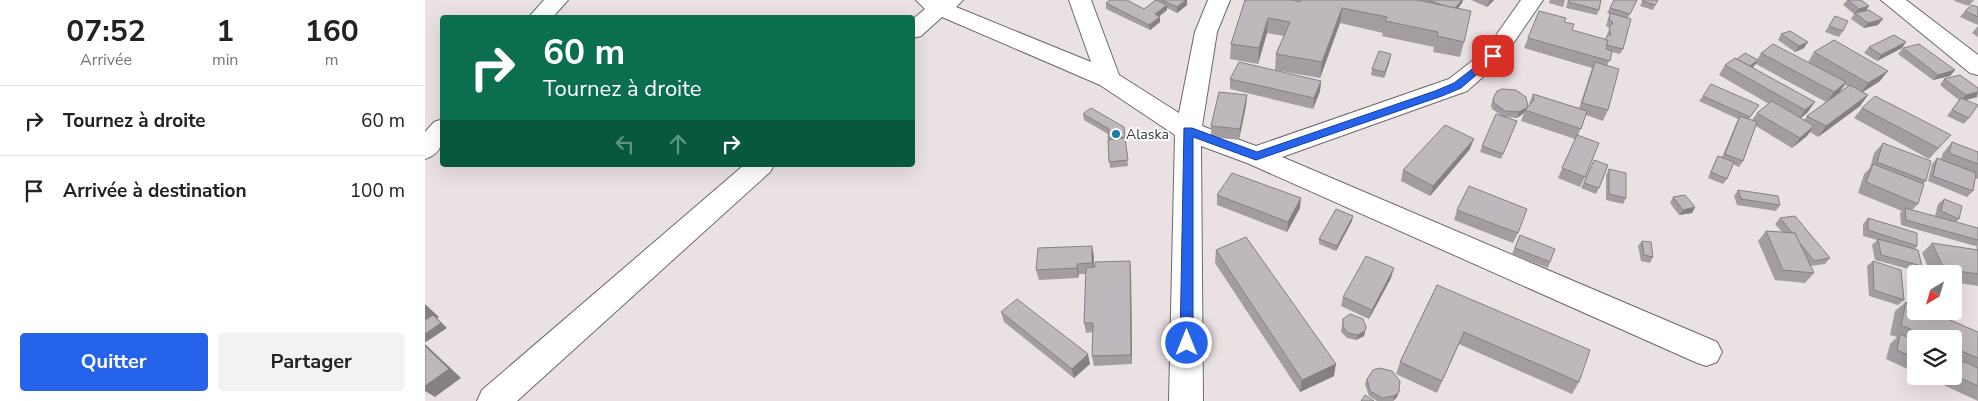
<!DOCTYPE html>
<html lang="fr">
<head>
<meta charset="utf-8">
<style>
  body { margin:0; font-family:"Nunito Sans",sans-serif; background:#f2f2f2; color:#222; height:100vh; display:flex; flex-direction:column; font-size:19px; white-space:nowrap }
  * { box-sizing:border-box; margin:0 }
  p { font-size:16px; color:#767676 }
  .icon { flex:none; width:28px; height:28px; fill:none; stroke:currentColor; stroke-width:2; stroke-linecap:round; stroke-linejoin:round }
  .map { position:relative; flex:1; overflow:hidden }
  .sheet { display:flex; flex-direction:column; background:#fff; width:425px }
  .sheet>* { flex:none }
  .top-card { position:absolute; left:15px; top:15px; width:475px; height:152px; border-radius:5px; box-shadow:0 5px 20px #0002; background:#0b6e4f; color:#fff; overflow:hidden }
  .needle { width:32px; rotate:218deg }
  .tools { position:absolute; left:1482px; top:265px; display:grid; gap:10px }
  .tools a { display:grid; place-items:center; width:55px; height:55px; border-radius:5px; background:#fff; box-shadow:0 5px 20px #0002; font-size:25px }
  .pin { position:absolute; display:grid; place-items:center; width:42px; height:42px; color:#fff; margin:-21px; border-radius:10px; box-shadow:0 2px 8px #0006 }
  .me { position:absolute; width:55px; margin:-28px; rotate:0deg; stroke-linejoin:round; filter:drop-shadow(0 0 4px #0008) }
  .turn { display:flex; align-items:center; gap:18px; height:105px; padding:0 20px; font-size:22px }
  .turn .icon { width:65px; height:65px; stroke-width:2.5 }
  .turn b { display:block; font-size:35px; line-height:42px }
  .lanes { display:flex; align-items:center; height:48px; padding:0 20px; background:#0003; justify-content:center; gap:25px; direction:ltr }
  .lanes .off { opacity:.35 }
  .eta { display:flex; justify-content:space-evenly; align-items:center; height:85px; text-align:center }
  .eta b { font-size:30px; font-weight:700; line-height:35px }
  .primary-button { display:flex; gap:10px; margin-top:auto; padding:10px 20px }
  .primary-button a { flex:1; height:58px; border-radius:5px; background:#2563eb; color:#fff; font-size:20px; font-weight:700; line-height:58px; text-align:center }
  .primary-button a+a { background:#f2f2f2; color:#222 }
  ul { padding:0; list-style:none }
  li { display:flex; align-items:center; gap:15px; height:70px; padding:0 20px; border-top:1px solid #e0e0e0 }
  li div { flex:1 }
  li b { display:block; font-size:19px }
  li em { font-style:normal }
  main { display:flex; flex:1; min-height:0 }
  .map>svg:first-child { display:block }
  .lines { fill:none; stroke-linecap:round; stroke-linejoin:round }
  .minor-casing { stroke:#70686a; stroke-width:2 }
  .minor { fill:#fff; fill-rule:evenodd }
  .wall { fill:#a39da2; fill-rule:evenodd }
  .shaded-wall { fill:#858084 }
  .building { fill:#beb7bc; stroke:#858084 }
  .route { fill:#2563eb; stroke:#184099 }
  .poi-dot { fill:#167ea8; stroke:#fff; stroke-width:2 }
  .labels { text-anchor:middle; dominant-baseline:central; stroke-width:4; stroke-linejoin:round; paint-order:stroke }
  .poi-label { font-size:14px; fill:#373334; stroke:#fff; text-anchor:start }
</style>
</head>
<body>
<main>
<section class="sheet">
<div class="eta">
<div><b>07:52</b><p>Arrivée</p></div>
<div><b>1</b><p>min</p></div>
<div><b>160</b><p>m</p></div>
</div>
<ul>
<li><svg class="icon" aria-label="right" viewBox="0 0 24 24"><path d="M7 20v-9h11M14 6l5 5-5 5"/></svg><div><b>Tournez à droite</b></div><em>60 m</em></li>
<li><svg class="icon" aria-label="arrive" viewBox="0 0 24 24"><path d="M6 21V4h12l-3 4 3 4H6"/></svg><div><b>Arrivée à destination</b></div><em>100 m</em></li>
</ul>
<div class="primary-button"><a>Quitter</a><a>Partager</a></div>
</section>
<div class="map">
<svg width="1553" height="401" viewBox="0 0 1553 401">
  <rect width="100%" height="100%" fill="#eae1e3"/>
  <g class="lines">
    <g class="minor-casing">
      <g id="minor">
        <path d="M119 0H143L127 18H103Z"/>
        <path d="M491 0H538L531 7 666 62 644 0H666L694 75 754 113 770 32 783 0H805L792 32 777 126 831 146 1024 79 1060 51 1096 0H1118L1076 61 1042 91 857 157 1292 342 1297 352 1292 362 1281 366 1270 362 822 163 776 146 778 401H744L750 135 675 85 517 17 496 36 488 38V19L500 9Z"/>
        <path d="M1456 0H1481L1553 55V75L1545 73Z"/>
        <path d="M18 119C18 137 20 153 0 159V132L9 122Z"/>
        <path d="M319 165H349L345 172 92 401H52L57 390Z"/>
      </g>
    </g>
    <use href="#minor" class="minor"/>
  </g>
  <g class="wall">
    <path d="M729 0H762V5L752 13 742 8V10L734 16 735 22 725 30 681 9V3L719 9 729 1Z"/>
    <path d="M820 0H994L996 1V0H1038L1037 3 1033 8 1039 42 1035 57 1008 52 1009 47 957 36 958 33 915 23 895 78 850 70 851 54 859 36 842 33 833 64 805 59 806 44Z"/>
    <path d="M1046 0H1069L1062 7Z"/>
    <path d="M1125 0H1140L1138 7 1124 3Z"/>
    <path d="M1143 0H1176L1174 10 1172 15 1141 8Z"/>
    <path d="M1189 0H1212L1203 18 1198 49 1195 54 1187 52 1182 66 1183 110 1178 121 1161 115 1153 135 1160 177 1155 187 1133 178 1150 139 1096 121 1099 113 1092 118 1080 117 1092 121 1076 159 1055 152 1057 146 1077 116 1067 109 1066 105 1068 99 1103 107 1104 105V104L1108 94 1154 108 1167 68 1099 48 1103 38 1139 22 1147 30 1180 40 1182 35V34L1185 28 1181 26 1183 19 1185 14 1182 13Z"/>
    <path d="M1218 0H1233L1228 10 1215 6Z"/>
    <path d="M1422 0H1436L1442 10 1453 25 1439 28 1426 19 1429 14 1418 5Z"/>
    <path d="M1530 0H1549L1544 6 1529 1Z"/>
    <path d="M1553 7V25L1535 17 1540 11Z"/>
    <path d="M1410 16 1418 31 1414 37 1400 32Z"/>
    <path d="M1553 26V37L1547 33Z"/>
    <path d="M1356 34 1379 48 1370 52 1353 40Z"/>
    <path d="M1444 47 1477 48 1452 61 1439 53Z"/>
    <path d="M1478 48 1530 70 1525 76 1508 80 1473 54Z"/>
    <path d="M1389 52 1455 81 1437 92 1443 95 1435 106 1393 137 1385 132 1382 136 1367 148 1331 126 1318 161 1314 167 1308 164 1302 179 1298 184 1283 178 1290 161 1293 156 1297 157 1313 119 1274 101 1278 96 1334 105 1324 119 1327 120 1332 113 1344 104 1294 75 1300 65 1312 59 1332 60 1336 53 1383 62ZM1331 64 1401 102 1382 116 1379 120 1376 118 1382 113 1390 102 1327 68ZM1420 85 1423 86 1414 93Z"/>
    <path d="M965 60 959 78 946 75 947 69Z"/>
    <path d="M805 79 896 81 895 91 888 109 805 89Z"/>
    <path d="M1519 79 1552 97 1541 100 1544 118 1539 124 1522 116 1534 100 1515 85Z"/>
    <path d="M822 95 821 106 814 140 786 137V126Z"/>
    <path d="M1437 108 1526 135 1504 159 1429 118Z"/>
    <path d="M658 114 699 127 703 166 685 168 683 140V134L659 120Z"/>
    <path d="M1527 142 1553 152V179L1550 178 1548 191 1542 197 1503 181 1507 164 1512 158 1516 159 1518 153Z"/>
    <path d="M1458 143 1501 181 1498 184 1493 204 1487 210 1510 216 1513 204 1519 199 1534 219 1531 222 1552 228 1553 227V286L1529 282V274H1506L1497 253 1507 243 1552 250 1551 245 1550 246 1476 225 1475 213 1477 211 1433 193 1439 174 1445 168 1449 153Z"/>
    <path d="M1045 149 1005 196 976 181 978 170Z"/>
    <path d="M1166 166 1174 188 1171 194 1156 188Z"/>
    <path d="M1184 169 1201 198 1198 204 1181 200V175Z"/>
    <path d="M1313 190 1355 205 1351 211 1312 205 1309 196Z"/>
    <path d="M792 195 875 208 862 232 792 205Z"/>
    <path d="M1248 197 1270 207 1267 213 1254 215 1245 203Z"/>
    <path d="M1032 210 1093 233 1088 243 1029 220Z"/>
    <path d="M1355 218 1405 258 1400 264 1385 266 1389 273 1380 283 1350 280 1333 241 1341 231 1357 232 1350 224Z"/>
    <path d="M1443 218 1492 246 1490 249 1497 266 1491 271 1450 260 1447 245 1452 240 1438 236V224Z"/>
    <path d="M927 221 911 251 894 244V239Z"/>
    <path d="M1095 235 1125 262 1123 268 1087 254Z"/>
    <path d="M1217 241 1228 257 1225 263 1216 261 1213 246Z"/>
    <path d="M791 250 909 376 875 392 790 263Z"/>
    <path d="M669 256V267L706 271 707 364 669 366 667 356 668 332 661 333 659 323 661 274H654L653 278 614 280 611 270Z"/>
    <path d="M1448 261 1479 300 1473 305 1444 296 1442 266Z"/>
    <path d="M966 278 944 319 916 306 918 297Z"/>
    <path d="M1012 285 1154 382 1147 394 1034 344 1012 393 971 374 975 362Z"/>
    <path d="M1481 302 1553 332V401L1499 376H1529V339H1491V373L1461 359 1465 344 1472 337 1465 335 1470 311Z"/>
    <path d="M576 312 665 364 649 378 579 322Z"/>
    <path d="M918 319 941 327 939 336 931 340 922 338 916 332Z"/>
    <path d="M942 379 972 397 968 401H952L944 396 940 384Z"/>
  </g>
  <g class="shaded-wall">
    <path d="M761 0H762V5L752 13V7Z"/>
    <path d="M1037 0H1038L1037 3 1028 15 1029 9Z"/>
    <path d="M1065 0H1069L1062 7 1064 1Z"/>
    <path d="M742 5V10L730 20V14Z"/>
    <path d="M1444 6 1440 12 1430 13 1434 9Z"/>
    <path d="M917 8 915 23 895 78 897 62Z"/>
    <path d="M735 17V22L725 30 724 25Z"/>
    <path d="M843 18 842 33 833 64 834 48Z"/>
    <path d="M1458 19 1453 25 1439 28 1443 23Z"/>
    <path d="M1383 42 1379 48 1370 52 1374 46Z"/>
    <path d="M1481 42 1477 48 1452 61 1456 55Z"/>
    <path d="M966 54 965 60 959 78 960 72Z"/>
    <path d="M1333 60 1329 66 1318 75 1321 69Z"/>
    <path d="M1530 70 1525 76 1508 80 1513 75Z"/>
    <path d="M1463 71 1455 81 1435 94 1443 83Z"/>
    <path d="M896 81 895 91 888 109 889 98Z"/>
    <path d="M1421 82 1414 93 1402 102 1409 92Z"/>
    <path d="M1553 92 1552 97 1536 101 1541 95Z"/>
    <path d="M822 95 821 106 814 140 815 129Z"/>
    <path d="M1443 95 1435 106 1393 137 1401 126Z"/>
    <path d="M1390 102 1382 113 1373 120 1380 110Z"/>
    <path d="M1103 107 1099 113 1092 118 1094 112Z"/>
    <path d="M1389 126 1382 136 1367 148 1375 138Z"/>
    <path d="M1049 139 1045 149 1005 196 1008 186Z"/>
    <path d="M876 198 875 208 862 232 863 222Z"/>
    <path d="M1270 207 1267 213 1254 215 1258 210Z"/>
    <path d="M928 216 927 221 911 251 912 246Z"/>
    <path d="M667 246 669 256 668 273 667 263Z"/>
    <path d="M705 261 706 271 707 364 706 355Z"/>
    <path d="M652 264 654 274 653 278 652 268Z"/>
    <path d="M969 268 966 278 944 319 947 310Z"/>
    <path d="M0 304 14 317 12 318 22 328 1 342H0Z"/>
    <path d="M940 331 939 336 931 340 933 335Z"/>
    <path d="M0 344 36 378 10 397 0 391Z"/>
    <path d="M663 354 665 364 649 378 647 369Z"/>
    <path d="M911 364 909 376 875 392 877 380Z"/>
    <path d="M974 392 972 397 968 401 969 396Z"/>
  </g>
  <g class="building">
    <path d="M685 0H702L719 9 731 0 742 5 730 14 735 17 724 25 681 3Z"/>
    <path d="M737 0H761L752 7Z"/>
    <path d="M820 0H868L875 2 876 0H992L1046 11 1039 42 1012 36 1013 32 960 21 962 17 917 8 897 62 851 54 865 22 843 18 834 48 806 44Z"/>
    <path d="M1003 0H1037L1030 8 1017 5Z"/>
    <path d="M1144 0H1176L1174 10 1143 2Z"/>
    <path d="M1189 0H1212L1205 14 1185 8Z"/>
    <path d="M1218 0H1233L1230 5 1217 1Z"/>
    <path d="M1423 0H1436L1444 6 1434 9Z"/>
    <path d="M1547 5 1553 7V17L1540 11Z"/>
    <path d="M1444 10 1458 19 1443 23 1430 13Z"/>
    <path d="M1114 11 1141 18 1139 22 1149 24 1147 30 1183 40 1181 49 1187 51 1185 61 1103 38Z"/>
    <path d="M1185 13 1206 19 1198 49 1182 45 1183 40H1180L1183 35H1186L1184 28 1188 22 1184 20Z"/>
    <path d="M1410 16 1423 21 1418 31 1404 26Z"/>
    <path d="M1365 31 1383 42 1374 46 1356 34Z"/>
    <path d="M1469 35 1481 42 1456 55 1444 47Z"/>
    <path d="M1409 40 1463 71 1443 83 1389 52Z"/>
    <path d="M1348 44 1421 82 1409 92 1336 53Z"/>
    <path d="M1494 44 1530 70 1513 75 1478 48Z"/>
    <path d="M954 51 966 54 960 72 947 69Z"/>
    <path d="M1320 53 1333 60 1325 66 1312 59Z"/>
    <path d="M1310 58 1390 102 1380 110 1300 65Z"/>
    <path d="M814 62 896 81 889 98 805 79Z"/>
    <path d="M1170 62 1194 69 1183 110 1157 103Z"/>
    <path d="M1535 75 1553 88V92L1541 95 1519 79Z"/>
    <path d="M1286 84 1334 105 1325 117 1278 96Z"/>
    <path d="M1425 85 1443 95 1401 126 1382 116Z"/>
    <path d="M1077 89 1091 90 1101 97 1103 107 1094 112 1080 111 1069 103 1068 99 1072 91Z"/>
    <path d="M794 92 822 95 815 129 786 126Z"/>
    <path d="M1108 94 1162 111 1156 129 1100 110 1109 100Z"/>
    <path d="M1450 96 1526 135 1513 148 1437 108Z"/>
    <path d="M1536 98 1553 105 1544 118 1527 110Z"/>
    <path d="M1347 101 1389 126 1375 138 1332 113Z"/>
    <path d="M666 108 699 127 700 137 683 138 684 129 658 114Z"/>
    <path d="M1071 114 1092 121 1078 154 1057 146Z"/>
    <path d="M1315 116 1332 122 1318 161 1300 154Z"/>
    <path d="M1020 125 1049 139 1008 186 978 170Z"/>
    <path d="M1152 135 1174 143 1160 177 1137 168Z"/>
    <path d="M700 138 703 160 684 162 683 140Z"/>
    <path d="M1527 142 1553 152V164L1524 153Z"/>
    <path d="M1458 143 1506 161 1501 181 1452 162Z"/>
    <path d="M1293 156 1309 162 1302 179 1286 172Z"/>
    <path d="M1512 158 1551 173 1548 191 1508 176Z"/>
    <path d="M1169 160 1183 165 1174 188 1159 183Z"/>
    <path d="M1448 164 1499 184 1493 204 1441 182Z"/>
    <path d="M1184 169 1201 173V198L1184 194Z"/>
    <path d="M807 173 876 198 863 222 792 195Z"/>
    <path d="M1044 186 1102 209 1093 233 1032 210Z"/>
    <path d="M1313 190 1353 196 1355 205 1316 199Z"/>
    <path d="M1260 195 1270 207 1258 210 1248 197Z"/>
    <path d="M1519 199 1537 206 1534 219 1516 211Z"/>
    <path d="M1480 208 1553 228V240L1481 220Z"/>
    <path d="M911 209 928 216 912 246 894 239Z"/>
    <path d="M1370 216 1405 258 1389 261 1374 242 1370 233H1367L1355 218Z"/>
    <path d="M1443 218 1492 233V246L1443 230Z"/>
    <path d="M1341 231 1370 233 1389 273 1358 270Z"/>
    <path d="M1095 235 1130 249 1125 262 1090 248Z"/>
    <path d="M821 237 911 364 877 380 791 250Z"/>
    <path d="M1453 239 1493 250 1497 266 1456 255Z"/>
    <path d="M1217 241 1226 242 1228 257 1219 255Z"/>
    <path d="M1507 243 1553 250V274L1519 269Z"/>
    <path d="M667 246V263L652 264V268L611 270 613 248Z"/>
    <path d="M941 256 969 268 947 310 918 297Z"/>
    <path d="M705 261 706 355 667 356 668 323H659L661 268 670 267V262Z"/>
    <path d="M1448 261 1476 270 1479 300 1449 290Z"/>
    <path d="M1012 285 1165 350 1154 382 1039 332 1017 381 975 362Z"/>
    <path d="M592 299 663 354 647 369 576 312Z"/>
    <path d="M1481 302 1491 306V311H1504L1553 332V358L1529 348V339H1508L1476 325Z"/>
    <path d="M925 314 938 319 941 327 940 331 933 335 923 333 918 327V319Z"/>
    <path d="M8 315 16 323 0 334V320Z"/>
    <path d="M1475 334 1491 341V359L1472 350Z"/>
    <path d="M0 346 24 369 0 386Z"/>
    <path d="M1529 357 1553 368V386L1529 375Z"/>
    <path d="M954 368 967 371 975 381 974 392 969 396 957 398 945 391 942 379 948 370Z"/>
    <path d="M940 395 949 401H936Z"/>
  </g>
  <path class="route" d="M1068 53 1071 54V58L1036 88 1017 96 831 160 768 137V343L766 347H757L755 343 759 128H767L832 152 1010 91 1029 83Z"/>
  <circle class="poi-dot" cx="691" cy="134" r="5"/>
  <g class="labels">
    <g class="poi-label">
      <text x="701" y="134">Alaska</text>
    </g>
  </g>
</svg>
<div class="tools">
<a><svg class="needle" viewBox="-14 -14 28 28"><path d="M0-13l5 13h-10z" fill="#e53935"/><path d="M0 13l5-13h-10z" fill="#767676"/></svg></a>
<a><svg class="icon" aria-label="layers" viewBox="0 0 24 24"><path d="M12 4l9 5-9 5-9-5zM3 14l9 5 9-5"/></svg></a>
</div>
<div class="pin" style="left:1068px;top:56px;background:#d93025"><svg class="icon" aria-label="arrive" viewBox="0 0 24 24"><path d="M6 21V4h12l-3 4 3 4H6"/></svg></div>
<svg class="me" style="left:762px;top:343px" viewBox="-20 -20 40 40"><circle r="17" fill="#2563eb" stroke="#fff" stroke-width="3"/><path d="M0-11L8 9 0 5-8 9z" fill="#fff"/></svg>
<div class="top-card">
<div class="turn"><svg class="icon" aria-label="right" viewBox="0 0 24 24"><path d="M7 20v-9h11M14 6l5 5-5 5"/></svg><div><b>60 m</b>Tournez à droite</div></div>
<div class="lanes"><svg class="icon off" aria-label="left" viewBox="0 0 24 24"><path d="M17 20v-9H6M10 6l-5 5 5 5"/></svg><svg class="icon off" aria-label="ahead" viewBox="0 0 24 24"><path d="M12 20V5M6 11l6-6 6 6"/></svg><svg class="icon" aria-label="right" viewBox="0 0 24 24"><path d="M7 20v-9h11M14 6l5 5-5 5"/></svg></div>
</div>
</div>
</main>
</body>
</html>
